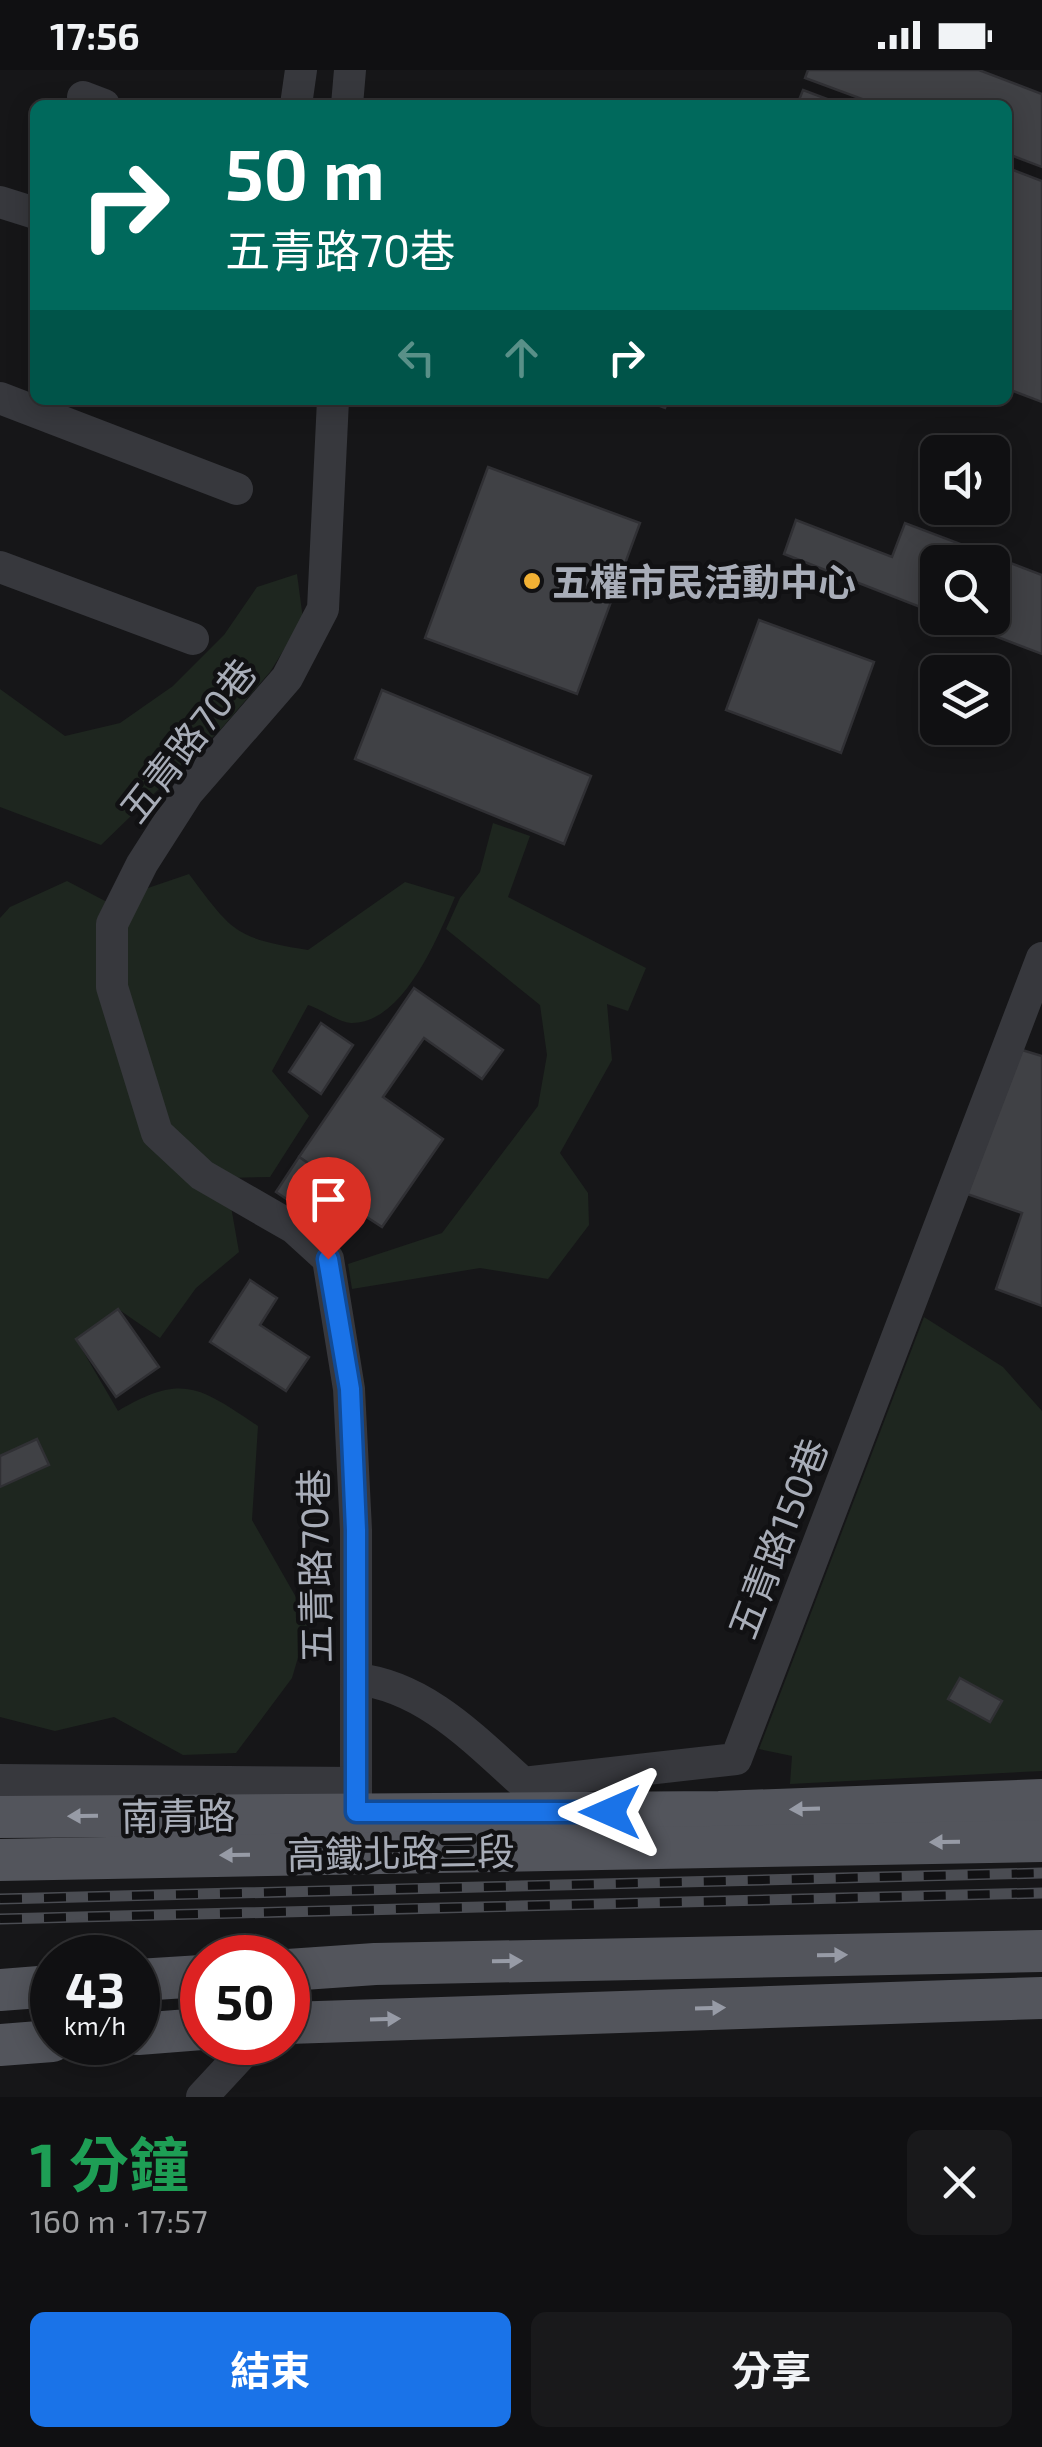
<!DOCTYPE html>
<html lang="zh-TW">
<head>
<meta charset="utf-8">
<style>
  body { margin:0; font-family:"Exo 2","Noto Sans TC",sans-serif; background:#19191b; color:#f1f3f6; height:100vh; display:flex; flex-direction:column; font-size:38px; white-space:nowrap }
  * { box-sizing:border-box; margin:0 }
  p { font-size:32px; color:#9c9d9f }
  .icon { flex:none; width:55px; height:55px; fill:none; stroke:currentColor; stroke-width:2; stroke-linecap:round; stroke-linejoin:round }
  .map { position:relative; height:2027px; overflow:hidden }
  .details { display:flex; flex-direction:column; background:#101012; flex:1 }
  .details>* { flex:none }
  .guide { position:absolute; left:30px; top:30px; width:982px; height:305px; border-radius:15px; box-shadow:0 5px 25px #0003,0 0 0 2px #303032; background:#00695c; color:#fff; overflow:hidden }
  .buttons { position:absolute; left:920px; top:365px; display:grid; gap:20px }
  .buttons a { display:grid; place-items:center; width:90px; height:90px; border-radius:15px; background:#101012; box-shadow:0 5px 25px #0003,0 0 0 2px #303032; font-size:50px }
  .speed { position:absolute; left:30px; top:1865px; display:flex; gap:20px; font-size:50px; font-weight:700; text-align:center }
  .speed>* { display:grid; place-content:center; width:130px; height:130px; border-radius:50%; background:#101012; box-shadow:0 5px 25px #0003,0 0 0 2px #303032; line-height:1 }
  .speed small { font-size:25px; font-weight:400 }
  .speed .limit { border:15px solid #d22; background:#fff; color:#111 }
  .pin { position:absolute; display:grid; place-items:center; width:85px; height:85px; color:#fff; margin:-102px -42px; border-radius:50% 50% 50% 0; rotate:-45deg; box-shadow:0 0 10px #0007 }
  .pin .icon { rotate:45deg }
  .me { position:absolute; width:110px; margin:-55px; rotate:270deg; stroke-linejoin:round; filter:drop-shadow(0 0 8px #0008) }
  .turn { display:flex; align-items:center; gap:35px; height:210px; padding:0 30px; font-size:45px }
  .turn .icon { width:130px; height:130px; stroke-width:2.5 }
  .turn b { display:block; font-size:70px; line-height:85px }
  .lanes { display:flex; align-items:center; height:95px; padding:0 30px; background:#0003; justify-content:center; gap:50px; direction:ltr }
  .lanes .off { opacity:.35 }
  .round { display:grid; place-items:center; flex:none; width:105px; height:105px; border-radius:15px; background:#19191b }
  .summary { display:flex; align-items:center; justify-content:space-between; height:170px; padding:0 30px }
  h1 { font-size:60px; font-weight:700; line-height:75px; color:#1e9e55 }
  .primary-button { display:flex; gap:20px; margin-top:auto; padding:20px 30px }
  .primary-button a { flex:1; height:115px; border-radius:15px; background:#1a73e8; color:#fff; font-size:40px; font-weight:700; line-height:115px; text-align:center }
  .primary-button a+a { background:#19191b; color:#f1f3f6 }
  .status { display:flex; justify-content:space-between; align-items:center; height:70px; padding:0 50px; background:#101012; direction:ltr }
  .status svg { height:28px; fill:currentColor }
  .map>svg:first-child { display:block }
  .green { fill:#1e261f }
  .building { fill:#404145; stroke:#303034; stroke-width:2.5 }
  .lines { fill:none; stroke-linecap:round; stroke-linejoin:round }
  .minor { stroke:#37383d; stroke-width:32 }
  .major { stroke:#53555c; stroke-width:42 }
  .rail-casing { stroke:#4a4c52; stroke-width:11 }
  .rail { stroke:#111113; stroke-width:8; stroke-dasharray:22; stroke-linecap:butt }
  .oneway { fill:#979ba6 }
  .route-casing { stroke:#114b97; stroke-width:25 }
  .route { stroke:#1a73e8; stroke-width:18 }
  .poi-dot { fill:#f2b134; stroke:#111113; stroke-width:4 }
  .labels { text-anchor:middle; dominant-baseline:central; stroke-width:9; stroke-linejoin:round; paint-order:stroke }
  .poi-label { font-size:38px; font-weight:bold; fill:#a8adb8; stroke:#111113; text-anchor:start }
  .street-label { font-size:38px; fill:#a8adb8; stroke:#111113 }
</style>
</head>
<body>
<div class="status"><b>17:56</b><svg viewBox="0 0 49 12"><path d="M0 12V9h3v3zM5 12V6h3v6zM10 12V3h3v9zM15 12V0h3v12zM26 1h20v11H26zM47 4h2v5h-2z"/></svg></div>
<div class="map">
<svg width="1042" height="2027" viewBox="0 0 1042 2027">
  <rect width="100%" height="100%" fill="#161618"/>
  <g class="green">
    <path d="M297 504 303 549 270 602 221 659 101 775 0 737V619L65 666 120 653 173 616 224 565 257 517Z"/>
    <path d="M493 753 530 766 508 827 646 898 628 941 607 934 612 990 560 1083 588 1123 589 1155 548 1209 480 1198 352 1219 348 1194 442 1163 538 1036 547 985 540 935 446 859 460 828 480 802Z"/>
    <path d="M189 804C233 863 235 868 308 880L405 812 455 827C438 867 403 954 351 953 338 952 321 939 308 935L272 1001 309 1046 270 1107 226 1108 239 1182 196 1218 160 1268 118 1239 76 1269 118 1341C183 1303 199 1317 258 1356L252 1450 309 1550 292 1608 236 1683 183 1685 114 1647 55 1661 0 1647V848L10 837 67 811 107 832Z"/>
    <path d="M924 1247 1003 1297 1042 1341V1701L790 1714 792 1686 759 1679Z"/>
  </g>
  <g class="building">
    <path d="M808 0H979L1042 24V97L1008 84V35H878L805 8Z"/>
    <path d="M803 20 843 35H797Z"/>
    <path d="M1008 98 1042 111V332L1008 319Z"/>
    <path d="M644 330H668L665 338Z"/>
    <path d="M488 397 640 453 577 624 425 568Z"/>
    <path d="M796 450 892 487 905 453 1042 505V584L948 548H992V492H938V544L784 484Z"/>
    <path d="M759 550 874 592 841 683 726 640Z"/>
    <path d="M382 620 591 706 564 774 355 689Z"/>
    <path d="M414 918 503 980 482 1009 424 968 383 1027 443 1069 382 1157 362 1144 348 1165 319 1145 339 1114 299 1087Z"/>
    <path d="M321 953 353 975 321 1024 289 1002Z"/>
    <path d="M1022 980 1042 986V1236L996 1219 1022 1143 967 1124Z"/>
    <path d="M299 1087 339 1114 316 1149 276 1122Z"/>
    <path d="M250 1210 277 1228 260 1255 309 1287 286 1321 210 1272Z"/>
    <path d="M118 1239 159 1297 116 1327 76 1269Z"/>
    <path d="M37 1369 49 1395 0 1417V1386Z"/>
    <path d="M960 1608 1002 1631 990 1652 948 1629Z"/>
  </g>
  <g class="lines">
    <g class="minor">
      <path d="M83 27 104 35"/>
      <path d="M296 35 301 0"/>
      <path d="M347 35 350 0"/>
      <path d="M0 132 35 143"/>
      <path d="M0 328 237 419"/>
      <path d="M333 330 323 539 287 608 188 722 142 794 112 854V917L157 1063 202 1105 294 1158 328 1189 349 1319 356 1460V1742"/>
      <path d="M0 497 193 569"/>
      <path d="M356 1609C424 1616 474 1669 523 1713L736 1689 1042 888"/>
      <path d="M0 1710 356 1713"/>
      <path d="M202 2027 253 1972"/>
    </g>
    <g class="major">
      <path d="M0 1747 719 1742 1042 1730"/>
      <path d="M0 1790 1042 1771"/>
      <path d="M288 1900 375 1894 1042 1881"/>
      <path d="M138 1910 202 1906"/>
      <path d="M0 1920 52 1916"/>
      <path d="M288 1953 1042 1928"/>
      <path d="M138 1964 202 1959"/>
      <path d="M0 1975 52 1971"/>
    </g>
    <g class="rail-casing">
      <g id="rail">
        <path d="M0 1829 1042 1803"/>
        <path d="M0 1849 1042 1823"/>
      </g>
    </g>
    <use href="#rail" class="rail"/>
  </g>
  <defs><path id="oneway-solid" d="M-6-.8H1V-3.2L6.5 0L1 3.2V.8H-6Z" transform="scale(2.5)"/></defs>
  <g class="oneway">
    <use href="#oneway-solid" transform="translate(805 1739) rotate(178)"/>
    <use href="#oneway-solid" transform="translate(83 1746) rotate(179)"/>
    <use href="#oneway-solid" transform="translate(945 1772) rotate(179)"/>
    <use href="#oneway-solid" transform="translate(235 1785) rotate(179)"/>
    <use href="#oneway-solid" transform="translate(832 1885) rotate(-1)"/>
    <use href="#oneway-solid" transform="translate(507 1891) rotate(-1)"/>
    <use href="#oneway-solid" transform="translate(710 1938) rotate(-2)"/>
    <use href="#oneway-solid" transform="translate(385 1949) rotate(-2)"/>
  </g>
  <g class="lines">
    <g class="route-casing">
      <path id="route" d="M328 1189 350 1319 356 1460V1742H610"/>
    </g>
    <use href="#route" class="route"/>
  </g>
  <circle class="poi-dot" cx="532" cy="511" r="10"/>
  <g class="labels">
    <g class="poi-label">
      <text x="552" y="511">五權市民活動中心</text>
    </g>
    <g class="street-label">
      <text transform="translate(187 670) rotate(-52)">五青路70巷</text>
      <text transform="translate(777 1468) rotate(-69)">五青路150巷</text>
      <text transform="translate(314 1496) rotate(-91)">五青路70巷</text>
      <text transform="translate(178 1745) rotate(-1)">南青路</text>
      <text transform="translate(401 1782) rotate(-1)">高鐵北路三段</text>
    </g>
  </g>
</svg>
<div class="buttons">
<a><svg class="icon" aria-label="sound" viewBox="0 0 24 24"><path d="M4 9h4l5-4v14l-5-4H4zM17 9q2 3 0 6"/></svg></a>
<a><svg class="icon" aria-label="search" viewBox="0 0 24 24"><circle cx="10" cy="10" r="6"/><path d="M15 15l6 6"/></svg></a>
<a><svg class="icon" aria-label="layers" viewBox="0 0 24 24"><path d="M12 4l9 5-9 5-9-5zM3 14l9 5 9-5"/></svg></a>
</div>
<div class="speed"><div>43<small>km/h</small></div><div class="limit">50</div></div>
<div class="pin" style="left:328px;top:1189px;background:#d93025"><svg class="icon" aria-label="arrive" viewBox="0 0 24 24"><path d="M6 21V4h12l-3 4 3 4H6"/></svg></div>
<svg class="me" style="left:610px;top:1742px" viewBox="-20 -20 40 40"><path d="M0-17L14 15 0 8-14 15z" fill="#1a73e8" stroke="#fff" stroke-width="4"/></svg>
<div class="guide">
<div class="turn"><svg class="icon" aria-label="right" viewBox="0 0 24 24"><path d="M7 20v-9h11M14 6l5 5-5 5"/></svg><div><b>50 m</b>五青路70巷</div></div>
<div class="lanes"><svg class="icon off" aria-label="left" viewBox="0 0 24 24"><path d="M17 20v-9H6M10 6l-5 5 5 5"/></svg><svg class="icon off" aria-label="ahead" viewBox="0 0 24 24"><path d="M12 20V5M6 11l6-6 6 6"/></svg><svg class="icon" aria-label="right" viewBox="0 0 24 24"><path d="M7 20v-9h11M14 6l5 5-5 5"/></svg></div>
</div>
</div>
<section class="details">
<div class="summary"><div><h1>1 分鐘</h1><p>160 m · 17:57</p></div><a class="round"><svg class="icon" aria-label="close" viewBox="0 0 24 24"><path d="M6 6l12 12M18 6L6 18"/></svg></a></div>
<div class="primary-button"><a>結束</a><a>分享</a></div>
</section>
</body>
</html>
